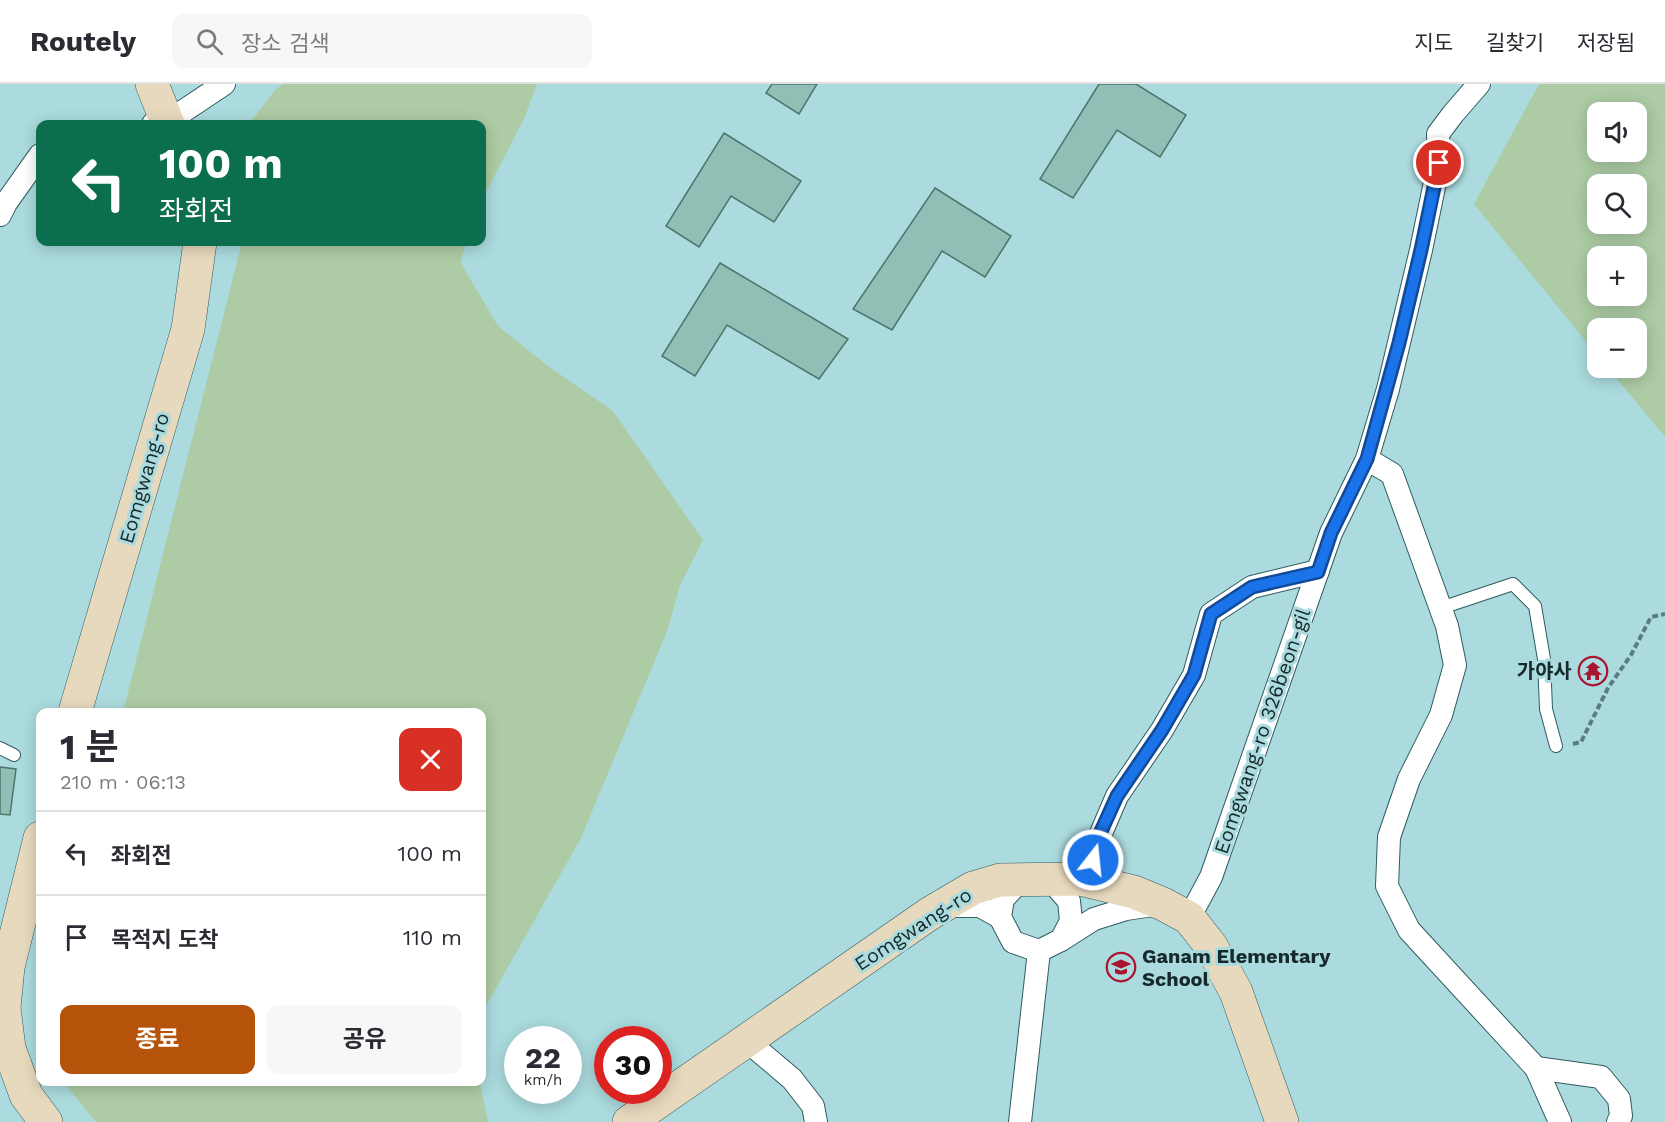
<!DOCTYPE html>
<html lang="ko">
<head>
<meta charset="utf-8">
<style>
  body { margin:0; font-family:"Work Sans","Noto Sans KR",sans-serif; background:#f7f7f7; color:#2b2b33; height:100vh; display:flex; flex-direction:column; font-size:22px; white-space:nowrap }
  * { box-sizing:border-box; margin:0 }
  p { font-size:20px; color:#7c7c81 }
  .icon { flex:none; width:33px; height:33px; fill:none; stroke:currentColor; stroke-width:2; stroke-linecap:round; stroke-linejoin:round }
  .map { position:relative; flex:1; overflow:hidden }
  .side { position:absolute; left:36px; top:624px; width:450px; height:378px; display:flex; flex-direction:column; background:#fff; border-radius:12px; box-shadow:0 3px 15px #0003 }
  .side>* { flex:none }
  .banner { position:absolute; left:36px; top:36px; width:450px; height:126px; border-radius:12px; box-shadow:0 3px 15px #0003; background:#0b6e4f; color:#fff; overflow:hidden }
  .tools { position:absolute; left:1587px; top:18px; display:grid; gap:12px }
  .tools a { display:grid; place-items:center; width:60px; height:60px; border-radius:12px; background:#fff; box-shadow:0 3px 15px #0003; font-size:30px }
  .speed { position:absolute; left:504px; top:942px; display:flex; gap:12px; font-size:30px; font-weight:700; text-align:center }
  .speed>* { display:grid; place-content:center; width:78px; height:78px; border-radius:50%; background:#fff; box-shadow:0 3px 15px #0003; line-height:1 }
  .speed small { font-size:15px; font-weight:400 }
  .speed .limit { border:9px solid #d22; background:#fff; color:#111 }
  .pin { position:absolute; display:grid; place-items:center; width:51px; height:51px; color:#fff; margin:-26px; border:3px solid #fff; border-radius:50%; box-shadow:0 2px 6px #0007 }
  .me { position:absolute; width:66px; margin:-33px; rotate:16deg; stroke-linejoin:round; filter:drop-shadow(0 0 4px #0008) }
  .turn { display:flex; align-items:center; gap:21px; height:126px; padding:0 24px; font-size:27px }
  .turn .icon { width:78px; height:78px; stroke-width:2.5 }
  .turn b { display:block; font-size:42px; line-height:51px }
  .round { display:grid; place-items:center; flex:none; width:63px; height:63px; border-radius:12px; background:#f7f7f7 }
  .overview { display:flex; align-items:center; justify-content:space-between; height:102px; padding:0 24px }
  h1 { font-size:36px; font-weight:700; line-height:45px }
  .cta { display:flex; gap:12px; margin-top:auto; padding:12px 24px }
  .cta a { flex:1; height:69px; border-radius:12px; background:#b45309; color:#fff; font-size:24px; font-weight:700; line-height:69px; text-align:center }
  .cta a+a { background:#f7f7f7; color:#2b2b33 }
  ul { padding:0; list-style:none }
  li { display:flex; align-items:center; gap:18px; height:84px; padding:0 24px; border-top:2px solid #e1e1e2 }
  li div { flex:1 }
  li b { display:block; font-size:22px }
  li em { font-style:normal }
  header { display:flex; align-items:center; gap:36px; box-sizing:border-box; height:84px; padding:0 30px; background:#fff; border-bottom:2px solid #e1e1e2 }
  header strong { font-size:28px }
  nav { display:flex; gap:33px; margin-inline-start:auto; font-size:21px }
  .search { width:420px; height:54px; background:#f7f7f7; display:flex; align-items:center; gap:15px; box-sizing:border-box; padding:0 21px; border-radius:12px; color:#7c7c81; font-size:22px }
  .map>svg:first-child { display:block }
  .green { fill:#adcca5; fill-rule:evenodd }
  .building { fill:#91bfb5; stroke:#4a766d; stroke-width:1.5 }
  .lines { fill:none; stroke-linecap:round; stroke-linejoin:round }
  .lane-casing { stroke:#2e5c5f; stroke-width:14 }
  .street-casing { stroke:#2e5c5f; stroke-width:24 }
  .secondary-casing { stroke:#2e5c5f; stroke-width:34 }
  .path { stroke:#5c7d7f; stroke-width:4; stroke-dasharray:6 3; stroke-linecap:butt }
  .lane { stroke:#fff; stroke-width:12 }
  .street { stroke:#fff; stroke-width:22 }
  .secondary { stroke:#e7d9be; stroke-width:33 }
  .route-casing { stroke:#114b97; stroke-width:15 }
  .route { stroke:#1a73e8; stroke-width:10 }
  .labels { text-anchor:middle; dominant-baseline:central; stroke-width:6; stroke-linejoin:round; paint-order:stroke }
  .street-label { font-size:20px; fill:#172a2b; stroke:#abdbde }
  .poi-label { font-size:20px; font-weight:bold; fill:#172a2b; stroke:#abdbde; text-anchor:end }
</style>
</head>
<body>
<header>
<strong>Routely</strong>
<div class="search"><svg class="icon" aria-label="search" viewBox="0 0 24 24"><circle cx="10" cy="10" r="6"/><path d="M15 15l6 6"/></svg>장소 검색</div>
<nav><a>지도</a><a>길찾기</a><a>저장됨</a></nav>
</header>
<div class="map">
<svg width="1665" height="1038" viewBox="0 0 1665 1038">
  <rect width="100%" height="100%" fill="#abdbde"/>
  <g class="green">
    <path d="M283 0H537L524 35 482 116V40H249L275 6Z"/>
    <path d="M1539 0H1665V353L1608 284H1636V244H1598L1597 271 1474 120ZM1598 28H1636V68H1598ZM1598 100H1636V140H1598ZM1598 172H1636V212H1598Z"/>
    <path d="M242 158H467L460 178 498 242 548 282 613 327 703 456 680 501 668 545 581 754 482 929V628H123Z"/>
    <path d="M63 998H480L488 1038H96Z"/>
  </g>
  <g class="building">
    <path d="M772 0H817L799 30 766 9Z"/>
    <path d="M1099 0H1136L1186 31 1160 73 1117 46 1073 114 1040 95Z"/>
    <path d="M724 49 801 97 774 138 731 112 699 163 666 142Z"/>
    <path d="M935 104 1011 152 985 193 942 167 892 246 853 225Z"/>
    <path d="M720 179 848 255 819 295 727 241 695 292 662 272Z"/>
    <path d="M0 683 16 685 10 731 0 730Z"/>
  </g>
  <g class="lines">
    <g class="lane-casing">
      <g id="lane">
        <path d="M1441 524 1513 500 1535 522 1544 575 1546 625 1556 662"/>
        <path d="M0 664 14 671"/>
      </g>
    </g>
    <g class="street-casing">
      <g id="street">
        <path d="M153 40 167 38 224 0"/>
        <path d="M0 131 6 119 40 71"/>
        <path d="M1367 375 1392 390 1447 542 1455 581 1441 631 1409 695 1389 753 1387 802 1409 846 1536 984 1560 1038"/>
        <path d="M1034 795 1055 801 1069 817 1071 837 1061 856 1039 867 1013 858 1000 833 1003 815 1016 801Z"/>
        <path d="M1088 797 1099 754 1117 712 1162 646 1194 591 1211 530 1252 503 1318 487"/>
        <path d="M945 822H980L1000 833"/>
        <path d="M1189 834 1211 793 1331 449 1367 375 1388 305 1421 166 1439 79 1438 50 1453 30 1479 0"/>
        <path d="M1061 856 1094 835 1126 825 1160 820"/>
        <path d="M747 957 792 995 813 1022 816 1038"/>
        <path d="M1536 984 1601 993 1619 1015 1621 1032 1618 1038"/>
        <path d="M1020 1038 1039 867"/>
      </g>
    </g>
    <g class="secondary-casing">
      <g id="secondary">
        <path d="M152 0 168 40"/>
        <path d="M75 628 188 245 200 158"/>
        <path d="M40 754 8 883 4 924 9 964 26 1011 46 1038"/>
        <path d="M629 1038 929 830 973 804 1000 796 1080 795 1134 808 1163 820 1189 834 1211 862 1236 908 1282 1038"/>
      </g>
    </g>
    <path class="path" d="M1573 660 1581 658 1608 604 1631 571 1651 533 1665 530"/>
    <use href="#lane" class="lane"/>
    <use href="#street" class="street"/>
    <use href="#secondary" class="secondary"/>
  </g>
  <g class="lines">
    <g class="route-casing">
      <path id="route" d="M1093 776 1098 754 1117 712 1162 646 1194 591 1211 530 1252 503 1318 488 1331 449 1367 375 1399 259 1421 166 1439 79"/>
    </g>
    <use href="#route" class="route"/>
  </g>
  <defs>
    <g id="temple-ring" transform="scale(1.5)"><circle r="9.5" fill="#abdbde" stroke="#aa142f" stroke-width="1.5"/><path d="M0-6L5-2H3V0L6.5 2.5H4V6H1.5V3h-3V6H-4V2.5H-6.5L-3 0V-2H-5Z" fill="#aa142f"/></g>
    <g id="school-ring" transform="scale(1.5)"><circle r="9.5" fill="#abdbde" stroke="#aa142f" stroke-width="1.5"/><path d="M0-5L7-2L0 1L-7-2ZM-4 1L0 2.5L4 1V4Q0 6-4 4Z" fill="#aa142f"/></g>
  </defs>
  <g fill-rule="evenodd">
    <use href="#temple-ring" x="1593" y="587"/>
    <use href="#school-ring" x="1121" y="883"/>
  </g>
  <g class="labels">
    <g class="street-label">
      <text transform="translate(144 394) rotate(-74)">Eomgwang-ro</text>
      <text transform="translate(1262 647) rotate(-71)">Eomgwang-ro 326beon-gil</text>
      <text transform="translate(913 845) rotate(-33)">Eomgwang-ro</text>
    </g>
    <g class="poi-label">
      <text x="1572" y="587">가야사</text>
      <text x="1142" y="872" text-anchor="start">Ganam Elementary<tspan x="1142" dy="23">School</tspan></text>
    </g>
  </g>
</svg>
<div class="tools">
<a><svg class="icon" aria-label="sound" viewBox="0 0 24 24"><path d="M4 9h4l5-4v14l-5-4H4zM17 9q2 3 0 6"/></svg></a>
<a><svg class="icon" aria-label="search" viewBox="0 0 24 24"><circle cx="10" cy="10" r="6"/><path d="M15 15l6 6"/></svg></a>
<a>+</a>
<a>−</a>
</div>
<div class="speed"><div>22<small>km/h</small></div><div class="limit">30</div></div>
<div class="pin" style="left:1439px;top:79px;background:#d93025"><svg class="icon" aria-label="arrive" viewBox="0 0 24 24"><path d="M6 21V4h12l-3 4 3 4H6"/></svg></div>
<svg class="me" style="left:1093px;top:776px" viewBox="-20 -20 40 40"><circle r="17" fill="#1a73e8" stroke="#fff" stroke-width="3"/><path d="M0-11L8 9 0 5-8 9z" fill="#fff"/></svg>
<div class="banner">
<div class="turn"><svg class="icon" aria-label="left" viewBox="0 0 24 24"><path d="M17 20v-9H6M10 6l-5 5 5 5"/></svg><div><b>100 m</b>좌회전</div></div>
</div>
<section class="side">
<div class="overview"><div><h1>1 분</h1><p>210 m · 06:13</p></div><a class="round" style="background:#d93025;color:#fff"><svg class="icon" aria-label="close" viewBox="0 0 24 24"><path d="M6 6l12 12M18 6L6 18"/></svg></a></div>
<ul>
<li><svg class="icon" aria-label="left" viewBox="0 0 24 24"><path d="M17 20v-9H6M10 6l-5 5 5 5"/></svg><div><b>좌회전</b></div><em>100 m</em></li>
<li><svg class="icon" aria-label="arrive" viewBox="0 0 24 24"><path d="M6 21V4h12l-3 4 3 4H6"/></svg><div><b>목적지 도착</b></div><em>110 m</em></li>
</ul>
<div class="cta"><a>종료</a><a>공유</a></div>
</section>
</div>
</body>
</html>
